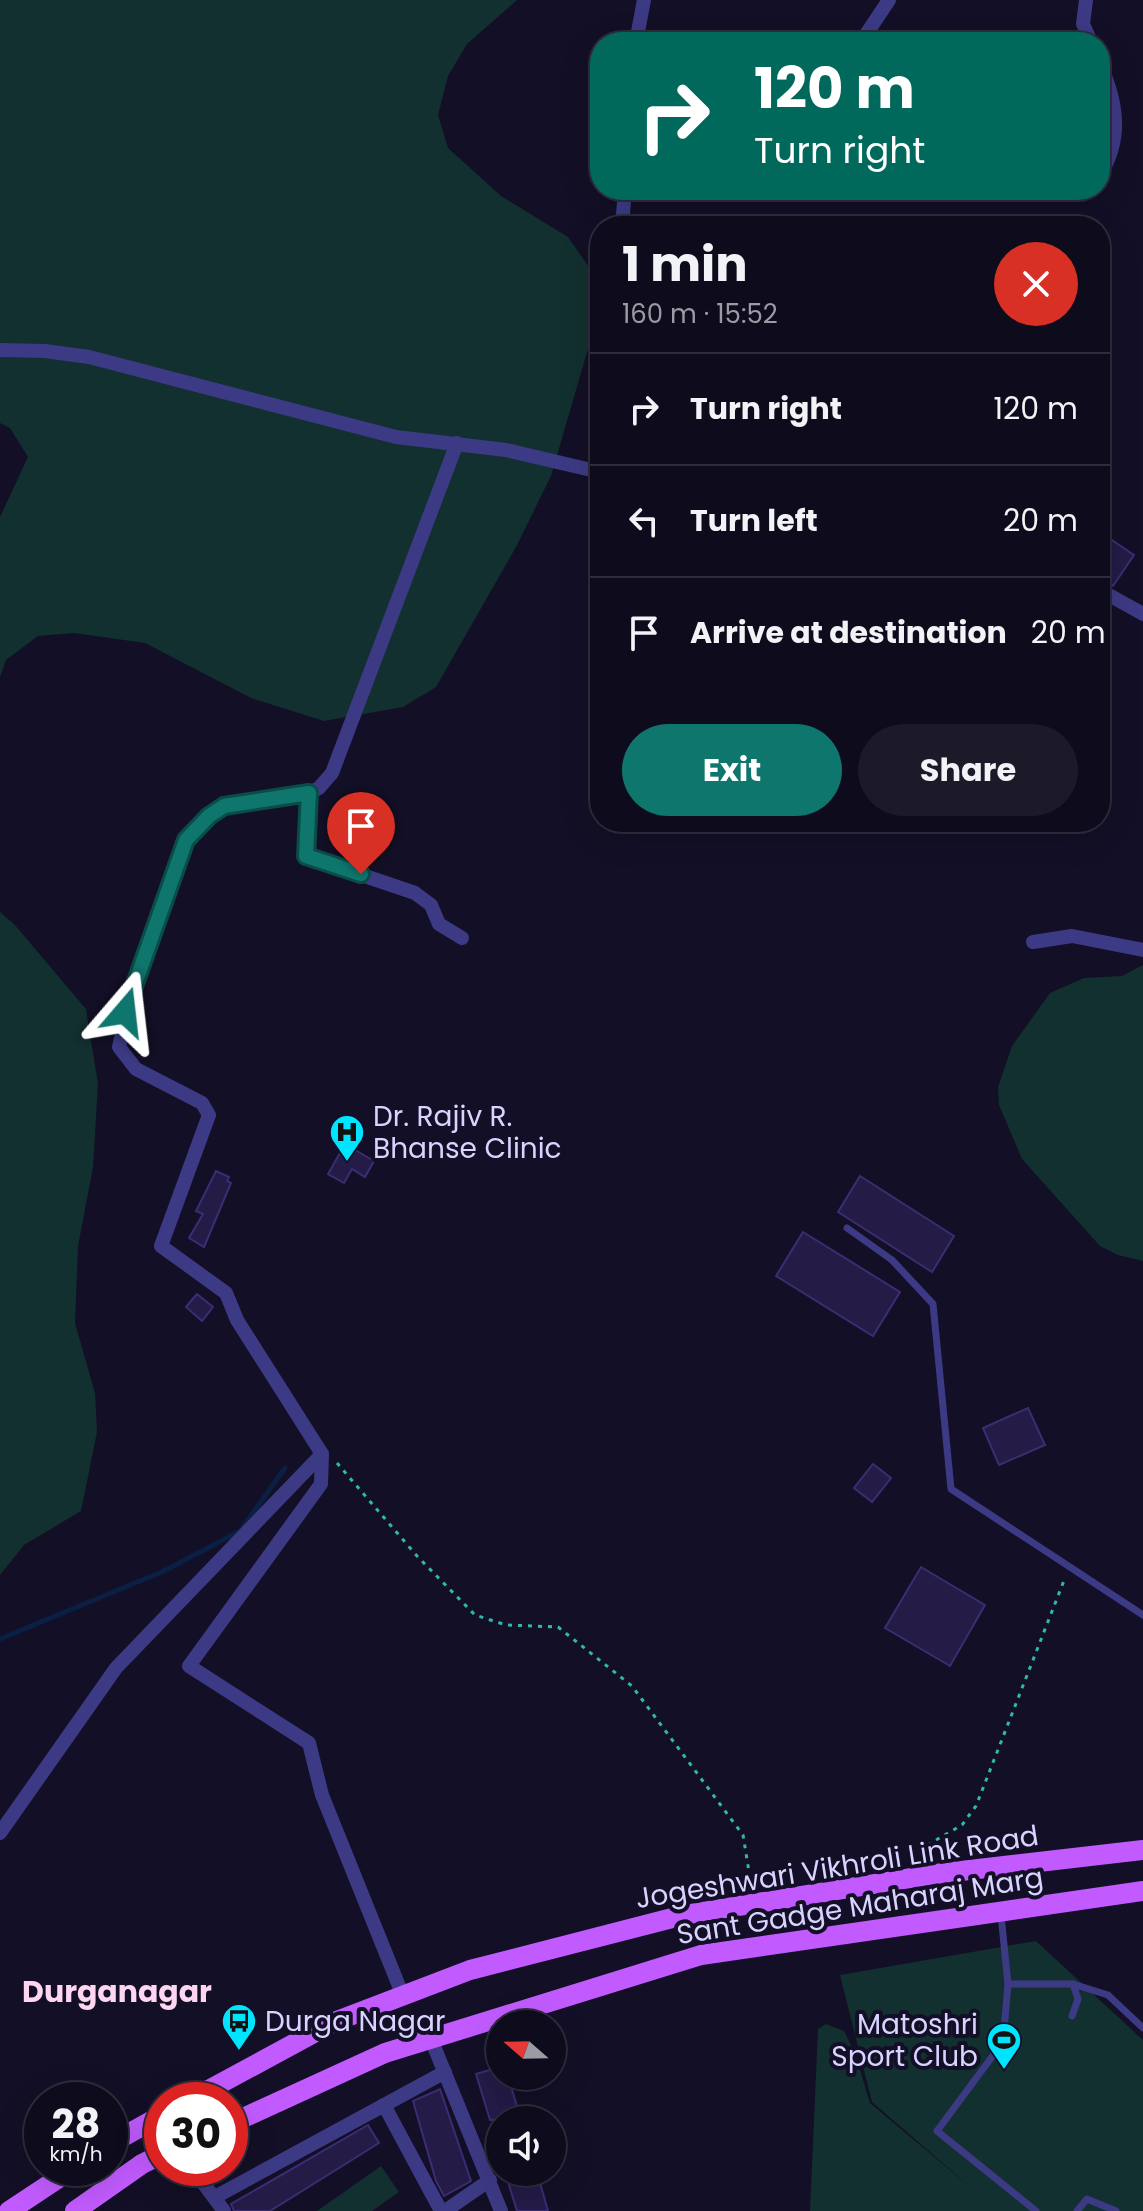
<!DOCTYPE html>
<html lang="en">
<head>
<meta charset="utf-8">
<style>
  body { margin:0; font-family:Poppins,sans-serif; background:#1c1929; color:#f1f3f6; height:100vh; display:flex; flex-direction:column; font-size:30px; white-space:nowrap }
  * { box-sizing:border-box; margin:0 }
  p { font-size:26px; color:#9b9ba3 }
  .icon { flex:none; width:44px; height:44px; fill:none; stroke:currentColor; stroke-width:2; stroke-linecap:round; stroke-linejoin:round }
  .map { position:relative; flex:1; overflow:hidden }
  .side { position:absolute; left:590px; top:216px; width:520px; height:616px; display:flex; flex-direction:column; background:#0e0b1c; border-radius:32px; box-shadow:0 8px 32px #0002,0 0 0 2px #2e2b3b }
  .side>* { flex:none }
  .guide { position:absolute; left:590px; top:32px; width:520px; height:168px; border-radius:32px; box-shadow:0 8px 32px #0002,0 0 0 2px #2e2b3b; background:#00695c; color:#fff; overflow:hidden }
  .needle { width:52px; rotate:290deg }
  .fabs { position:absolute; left:486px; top:2010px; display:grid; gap:16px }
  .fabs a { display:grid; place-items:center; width:80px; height:80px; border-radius:50%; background:#0e0b1c; box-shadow:0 8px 32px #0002,0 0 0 2px #2e2b3b; font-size:40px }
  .speed { position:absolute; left:24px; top:2082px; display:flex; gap:16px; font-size:40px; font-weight:700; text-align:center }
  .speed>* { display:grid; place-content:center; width:104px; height:104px; border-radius:50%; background:#0e0b1c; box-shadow:0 8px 32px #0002,0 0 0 2px #2e2b3b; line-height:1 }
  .speed small { font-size:20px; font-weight:400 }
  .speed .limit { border:12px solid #d22; background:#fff; color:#111 }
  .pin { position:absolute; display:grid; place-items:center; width:68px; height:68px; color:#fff; margin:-82px -34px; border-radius:50% 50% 50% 0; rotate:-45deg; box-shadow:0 0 8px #0007 }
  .pin .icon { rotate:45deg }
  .me { position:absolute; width:88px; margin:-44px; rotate:17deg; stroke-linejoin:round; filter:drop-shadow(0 0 6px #0008) }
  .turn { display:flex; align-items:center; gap:28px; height:168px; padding:0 32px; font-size:36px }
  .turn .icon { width:104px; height:104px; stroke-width:2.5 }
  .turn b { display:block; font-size:56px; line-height:68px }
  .round { display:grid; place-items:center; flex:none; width:84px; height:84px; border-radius:42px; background:#1c1929 }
  .head { display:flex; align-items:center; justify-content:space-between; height:136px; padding:0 32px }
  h1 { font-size:48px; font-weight:700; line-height:60px }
  .primary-button { display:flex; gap:16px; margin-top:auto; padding:16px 32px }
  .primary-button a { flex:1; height:92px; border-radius:48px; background:#0f766e; color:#fff; font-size:32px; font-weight:700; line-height:92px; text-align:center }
  .primary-button a+a { background:#1c1929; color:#f1f3f6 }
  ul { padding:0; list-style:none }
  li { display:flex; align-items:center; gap:24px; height:112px; padding:0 32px; border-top:2px solid #2e2b3b }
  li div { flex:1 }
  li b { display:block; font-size:30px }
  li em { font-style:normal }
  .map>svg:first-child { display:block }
  .green { fill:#12302f }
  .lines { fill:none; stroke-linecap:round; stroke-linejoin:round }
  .stream { stroke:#0a1f44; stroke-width:5 }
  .building { fill:#241b47; stroke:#3b2d73; stroke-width:2 }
  .path { stroke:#2fb8b0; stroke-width:3; stroke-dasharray:4 6; stroke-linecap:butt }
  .service { stroke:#3d3a85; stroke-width:7 }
  .minor { stroke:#3d3a85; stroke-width:14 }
  .primary { stroke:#c25bff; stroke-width:20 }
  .route-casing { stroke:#0a4d48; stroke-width:20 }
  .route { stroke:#0f766e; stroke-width:14 }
  .labels { text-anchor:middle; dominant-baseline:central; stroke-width:8; stroke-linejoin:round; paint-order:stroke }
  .poi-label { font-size:28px; fill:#d9d4ff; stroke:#130f26; text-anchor:start }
  .street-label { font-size:28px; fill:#d9d4ff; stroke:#130f26 }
  .neighbourhood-label { font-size:30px; font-weight:bold; fill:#ffd6f0; stroke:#130f26 }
</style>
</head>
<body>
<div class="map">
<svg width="1143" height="2211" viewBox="0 0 1143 2211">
  <rect width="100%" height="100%" fill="#130f26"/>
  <g class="green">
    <path d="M0 0H517L467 44 448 76 438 115 448 148 501 196 568 237 589 267 588 349 551 476 516 547 436 687 403 707 324 721 251 698 145 643 74 633 38 636 6 660 0 677V517L28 457 10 428 0 423Z"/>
    <path d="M0 912 14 924 86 1009 98 1084 93 1167 78 1246 75 1323 95 1393 97 1432 81 1511 24 1545 0 1575Z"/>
    <path d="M1143 965V1261L1118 1255 1100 1246 1022 1159 999 1105 998 1087 1012 1046 1050 993 1084 978 1122 976Z"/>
    <path d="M1036 1941 1143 2040V2211H810L818 2029 826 2024 844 2031 855 2053 870 2103 975 2191 872 2102 840 1975Z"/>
    <path d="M381 2166 399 2192 372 2211H317Z"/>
  </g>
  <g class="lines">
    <path class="stream" d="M0 1639 164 1571 240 1531 285 1468"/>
  </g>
  <g class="building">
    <path d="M1100 532 1134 555 1113 586 1100 579Z"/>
    <path d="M345 1144 374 1161 365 1177 352 1169 344 1183 328 1174Z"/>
    <path d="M216 1171 229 1177 227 1181 231 1183 204 1247 189 1238 203 1214 196 1211Z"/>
    <path d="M860 1176 954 1236 932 1272 838 1212Z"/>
    <path d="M803 1232 900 1292 873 1336 776 1276Z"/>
    <path d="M197 1294 213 1307 202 1321 186 1307Z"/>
    <path d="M1028 1408 1045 1445 999 1465 983 1428Z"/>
    <path d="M873 1464 891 1478 872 1502 854 1488Z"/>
    <path d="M921 1567 985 1605 950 1666 885 1628Z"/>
    <path d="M500 2067V2076H508L521 2120H490L476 2074Z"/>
    <path d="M440 2089 471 2181 444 2196 436 2181 413 2101Z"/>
    <path d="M368 2125 379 2143 270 2211H234L231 2204Z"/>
    <path d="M505 2172H537L548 2211H517Z"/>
  </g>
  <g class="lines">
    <g class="path">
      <path d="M337 1463 417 1556 475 1615 506 1625 558 1627 632 1686 743 1835 751 1884"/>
      <path d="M910 1855 962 1825 976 1806 1065 1578"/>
    </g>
    <g class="service">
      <path d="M847 1228 892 1260 933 1304 951 1489 1143 1615"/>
      <path d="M1001 1915 1008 1984 1003 2042 937 2131 1036 2211"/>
      <path d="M1008 1984H1073L1108 1995 1143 2028"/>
      <path d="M1072 2016 1078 1999 1073 1984"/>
      <path d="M1077 2211 1087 2199 1116 2211"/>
    </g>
    <g class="minor">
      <path d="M1086 0 1083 24 1091 42"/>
      <path d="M636 42 644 0"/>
      <path d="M861 42 889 0"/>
      <path d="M1100 63C1115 99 1123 132 1104 168"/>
      <path d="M622 226 625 190"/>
      <path d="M0 350 45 351 89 357 396 437 506 450 600 472"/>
      <path d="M1100 590 1143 614"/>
      <path d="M309 793 306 856 415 893 431 905 439 924 462 938"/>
      <path d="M1033 942 1072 936 1143 950"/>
      <path d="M0 1833 116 1668 322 1454"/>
      <path d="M403 1996 322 1795 309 1743 189 1666 321 1484 322 1454 237 1320 226 1293 161 1246 209 1115 202 1103 136 1069 119 1047 133 986 186 840 209 816 224 806 309 793 319 788 332 773 457 443"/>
      <path d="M431 2039 501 2211"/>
      <path d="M384 2105 441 2211"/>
      <path d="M192 2168 224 2211"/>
      <path d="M215 2197 445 2072"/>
      <path d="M445 2211 490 2180"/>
    </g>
    <g class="primary">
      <path d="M190 2100 334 2022 470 1970 684 1915 935 1874 1143 1850"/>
      <path d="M230 2124 385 2053 701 1955 1143 1891"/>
      <path d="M110 2144 162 2115"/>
      <path d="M9 2211 74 2168"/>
      <path d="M75 2211 142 2164 162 2154"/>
    </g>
  </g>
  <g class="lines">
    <g class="route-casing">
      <path id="route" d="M125 1012 186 840 209 816 224 806 309 793 306 856 361 874"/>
    </g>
    <use href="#route" class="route"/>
  </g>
  <defs>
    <g id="hospital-pin" transform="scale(1.8)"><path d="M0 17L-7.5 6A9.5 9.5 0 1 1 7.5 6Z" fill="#00e5ff" stroke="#130f26"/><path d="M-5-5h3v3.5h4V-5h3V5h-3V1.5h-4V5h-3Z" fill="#111"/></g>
    <g id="bus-pin" transform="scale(1.8)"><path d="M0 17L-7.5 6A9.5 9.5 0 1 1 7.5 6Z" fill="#00e5ff" stroke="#130f26"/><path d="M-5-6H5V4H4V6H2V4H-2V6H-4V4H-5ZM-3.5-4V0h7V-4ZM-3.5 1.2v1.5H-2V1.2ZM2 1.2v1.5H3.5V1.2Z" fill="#111"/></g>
    <g id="stadium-pin" transform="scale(1.8)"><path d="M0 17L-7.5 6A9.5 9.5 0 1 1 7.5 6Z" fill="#00e5ff" stroke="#130f26"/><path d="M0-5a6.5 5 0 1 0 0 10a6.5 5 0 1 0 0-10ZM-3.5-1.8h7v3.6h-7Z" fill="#111"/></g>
  </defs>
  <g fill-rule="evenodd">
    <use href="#hospital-pin" x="347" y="1132"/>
    <use href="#bus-pin" x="239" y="2021"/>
    <use href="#stadium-pin" x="1004" y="2040"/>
  </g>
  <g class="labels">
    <g class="poi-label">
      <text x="373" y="1116">Dr. Rajiv R.<tspan x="373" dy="32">Bhanse Clinic</tspan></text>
      <text x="265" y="2021">Durga Nagar</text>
      <text x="978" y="2024" text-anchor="end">Matoshri<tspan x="978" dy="32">Sport Club</tspan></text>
    </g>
    <g class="street-label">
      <text transform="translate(837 1867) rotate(-9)">Jogeshwari Vikhroli Link Road</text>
      <text transform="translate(860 1906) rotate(-9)">Sant Gadge Maharaj Marg</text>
    </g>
    <g class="neighbourhood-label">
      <text x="117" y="1991">Durganagar</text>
    </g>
  </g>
</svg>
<div class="fabs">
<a><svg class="needle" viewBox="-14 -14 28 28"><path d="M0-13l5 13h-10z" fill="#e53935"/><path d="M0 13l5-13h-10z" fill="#9b9ba3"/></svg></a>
<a><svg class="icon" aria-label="sound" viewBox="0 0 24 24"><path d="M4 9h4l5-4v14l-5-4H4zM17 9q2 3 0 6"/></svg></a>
</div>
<div class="speed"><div>28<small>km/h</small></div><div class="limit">30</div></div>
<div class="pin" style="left:361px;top:874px;background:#d93025"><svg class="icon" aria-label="arrive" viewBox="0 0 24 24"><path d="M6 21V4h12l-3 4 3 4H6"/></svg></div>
<svg class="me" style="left:125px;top:1012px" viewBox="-20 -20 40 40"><path d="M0-17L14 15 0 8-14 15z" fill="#0f766e" stroke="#fff" stroke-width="4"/></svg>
<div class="guide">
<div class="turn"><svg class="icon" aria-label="right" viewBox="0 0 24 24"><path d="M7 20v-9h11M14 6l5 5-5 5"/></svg><div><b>120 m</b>Turn right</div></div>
</div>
<section class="side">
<div class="head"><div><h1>1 min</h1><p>160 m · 15:52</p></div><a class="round" style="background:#d93025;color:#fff"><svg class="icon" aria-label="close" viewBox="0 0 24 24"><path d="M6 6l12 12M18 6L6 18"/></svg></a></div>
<ul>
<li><svg class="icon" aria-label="right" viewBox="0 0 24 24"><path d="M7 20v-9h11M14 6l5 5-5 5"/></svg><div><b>Turn right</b></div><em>120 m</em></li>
<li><svg class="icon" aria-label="left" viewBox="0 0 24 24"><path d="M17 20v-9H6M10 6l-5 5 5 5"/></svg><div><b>Turn left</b></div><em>20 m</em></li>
<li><svg class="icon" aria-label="arrive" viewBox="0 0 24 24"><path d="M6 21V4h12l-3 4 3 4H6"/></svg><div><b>Arrive at destination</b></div><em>20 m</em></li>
</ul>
<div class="primary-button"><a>Exit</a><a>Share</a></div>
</section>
</div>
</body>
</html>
